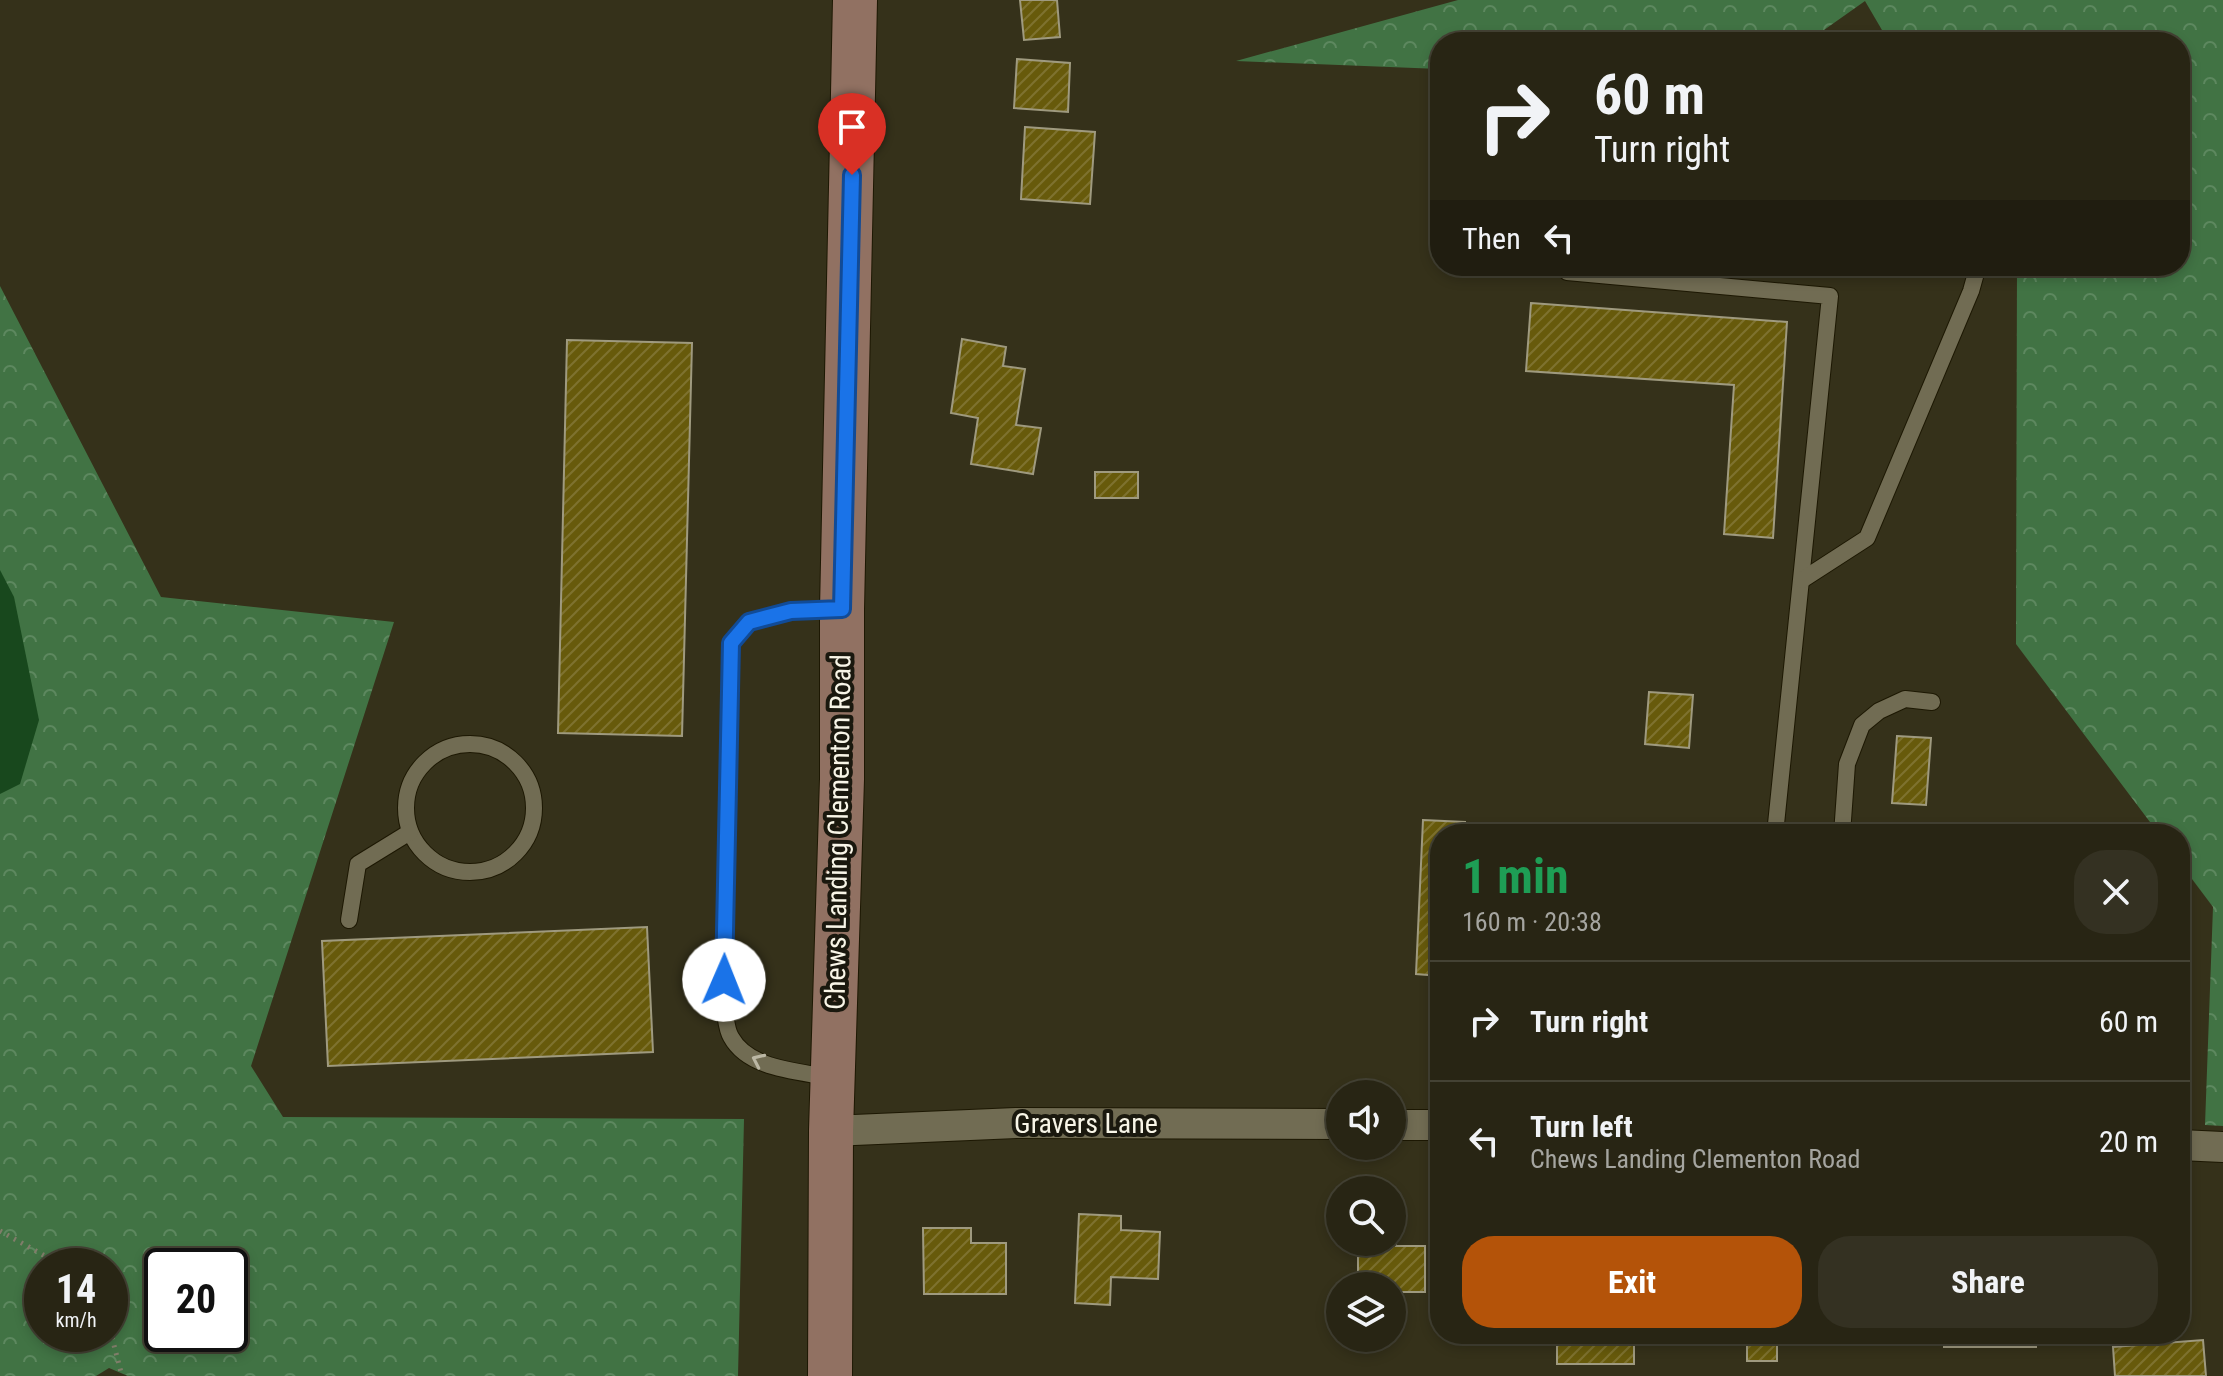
<!DOCTYPE html>
<html lang="en">
<head>
<meta charset="utf-8">
<style>
  body { margin:0; font-family:"Roboto Condensed",sans-serif; background:#343122; color:#f1f3f6; height:100vh; display:flex; flex-direction:column; font-size:30px; white-space:nowrap }
  * { box-sizing:border-box; margin:0 }
  p { font-size:26px; color:#a5a5a0 }
  .icon { flex:none; width:44px; height:44px; fill:none; stroke:currentColor; stroke-width:2; stroke-linecap:round; stroke-linejoin:round }
  .map { position:relative; flex:1; overflow:hidden }
  .details { position:absolute; left:1430px; top:824px; width:760px; height:520px; display:flex; flex-direction:column; background:#282514; border-radius:32px; box-shadow:0 4px 12px #0003,0 0 0 2px #444234 }
  .details>* { flex:none }
  .banner { position:absolute; left:1430px; top:32px; width:760px; height:244px; border-radius:32px; box-shadow:0 4px 12px #0003,0 0 0 2px #444234; background:#282514; color:#f1f3f6; overflow:hidden }
  .fabs { position:absolute; left:1326px; top:1080px; display:grid; gap:16px }
  .fabs a { display:grid; place-items:center; width:80px; height:80px; border-radius:50%; background:#282514; box-shadow:0 4px 12px #0003,0 0 0 2px #444234; font-size:40px }
  .speed { position:absolute; left:24px; top:1248px; display:flex; gap:16px; font-size:40px; font-weight:700; text-align:center }
  .speed>* { display:grid; place-content:center; width:104px; height:104px; border-radius:50%; background:#282514; box-shadow:0 4px 12px #0003,0 0 0 2px #444234; line-height:1 }
  .speed small { font-size:20px; font-weight:400 }
  .speed .limit { border:4px solid #111; border-radius:12px; background:#fff; color:#111 }
  .pin { position:absolute; display:grid; place-items:center; width:68px; height:68px; color:#fff; margin:-82px -34px; border-radius:50% 50% 50% 0; rotate:-45deg; box-shadow:0 0 8px #0007 }
  .pin .icon { rotate:45deg }
  .me { position:absolute; width:88px; margin:-44px; rotate:1deg; stroke-linejoin:round; filter:drop-shadow(0 0 6px #0008) }
  .turn { display:flex; align-items:center; gap:28px; height:168px; padding:0 32px; font-size:36px }
  .turn .icon { width:104px; height:104px; stroke-width:2.5 }
  .turn b { display:block; font-size:56px; line-height:68px }
  .then { display:flex; align-items:center; height:76px; padding:0 32px; background:#0003; gap:16px; font-size:30px }
  .round { display:grid; place-items:center; flex:none; width:84px; height:84px; border-radius:32px; background:#343122 }
  .headline { display:flex; align-items:center; justify-content:space-between; height:136px; padding:0 32px }
  h1 { font-size:48px; font-weight:700; line-height:60px; color:#1e9e55 }
  .cta { display:flex; gap:16px; margin-top:auto; padding:16px 32px }
  .cta a { flex:1; height:92px; border-radius:32px; background:#b45309; color:#fff; font-size:32px; font-weight:700; line-height:92px; text-align:center }
  .cta a+a { background:#343122; color:#f1f3f6 }
  ul { padding:0; list-style:none }
  li { display:flex; align-items:center; gap:24px; height:120px; padding:0 32px; border-top:2px solid #444234 }
  li div { flex:1 }
  li b { display:block; font-size:30px }
  li em { font-style:normal }
  .map>svg:first-child { display:block }
  .forest { fill:url(#forest-crowns); fill-rule:evenodd }
  .green { fill:#18481d }
  .building { fill:url(#building-hatch); stroke:#9f9a7f; stroke-width:2 }
  .lines { fill:none; stroke-linecap:round; stroke-linejoin:round }
  .lane-casing { stroke:#1d1803; stroke-width:18 }
  .street-casing { stroke:#1d1803; stroke-width:32 }
  .secondary-casing { stroke:#1d1803; stroke-width:46 }
  .path { stroke:#817d6a; stroke-width:5; stroke-dasharray:2 6; stroke-linecap:butt }
  .lane { stroke:#716c53; stroke-width:16 }
  .street { stroke:#716c53; stroke-width:30 }
  .secondary { stroke:#917162; stroke-width:44 }
  .oneway { stroke:#bbb7a4 }
  .route-casing { stroke:#114b97; stroke-width:20 }
  .route { stroke:#1a73e8; stroke-width:14 }
  .labels { text-anchor:middle; dominant-baseline:central; stroke-width:8; stroke-linejoin:round; paint-order:stroke }
  .street-label { font-size:28px; fill:#f8f5e7; stroke:#1a180e }
</style>
</head>
<body>
<div class="map">
<svg width="2223" height="1376" viewBox="0 0 2223 1376">
  <defs>
    <pattern id="forest-crowns" width="20" height="18" patternUnits="userSpaceOnUse" patternTransform="scale(2)"><rect width="20" height="18" fill="#417344"/><path d="M2 6a3 3 0 1 1 6 0M12 15a3 3 0 1 1 6 0" fill="none" stroke="#5d885f"/></pattern>
    <pattern id="building-hatch" width="6" height="6" patternUnits="userSpaceOnUse" patternTransform="scale(2)"><rect width="6" height="6" fill="#675a0b"/><path d="M-1 1l2-2M0 6l6-6M5 7l2-2" fill="none" stroke="#7e722f"/></pattern>
  </defs>
  <rect width="100%" height="100%" fill="#35311a"/>
  <g class="forest">
    <path d="M1458 0H2223V1126L2205 1125 2213 907 2180 863V834H2159L2016 644 2017 266H2180V42H1889L1865 1 1807 42H1440V69L1236 61Z"/>
    <path d="M0 286 161 597 394 622 251 1066 283 1117 744 1119 738 1376H128L109 1368 96 1376H0ZM42 1266H110V1334H42ZM162 1266H230V1334H162Z"/>
  </g>
  <path class="green" d="M0 570 14 597 39 720 20 784 0 794Z"/>
  <g class="building">
    <path d="M1020 0H1057L1060 37 1024 40Z"/>
    <path d="M1017 59 1070 63 1068 112 1014 108Z"/>
    <path d="M1025 127 1095 132 1090 204 1021 199Z"/>
    <path d="M1531 303 1787 322 1773 538 1724 534 1734 385 1526 371Z"/>
    <path d="M962 339 1006 347 1003 366 1025 369 1016 425 1041 428 1033 474 971 464 978 418 951 413Z"/>
    <path d="M567 340 692 343 682 736 558 733Z"/>
    <rect x="1095" y="472" width="43" height="26"/>
    <path d="M1649 692 1693 695 1689 748 1645 744Z"/>
    <path d="M1897 736 1931 738 1926 805 1892 803Z"/>
    <path d="M1423 820 1465 822V834H1440V976L1416 974Z"/>
    <path d="M647 927 653 1052 328 1066 322 941Z"/>
    <path d="M1079 1214 1121 1216V1230L1160 1232 1158 1279 1111 1277 1110 1305 1075 1303Z"/>
    <path d="M1392 1216H1396V1246H1425V1292H1392V1286H1358V1242H1392Z"/>
    <path d="M923 1228H971V1243H1006V1294H924Z"/>
    <rect x="1557" y="1334" width="77" height="30"/>
    <path d="M1747 1334H1802V1341H1777V1361H1747Z"/>
    <path d="M1822 1334H1848L1849 1341H1822Z"/>
    <rect x="1944" y="1334" width="92" height="13"/>
    <path d="M2203 1340 2206 1376H2115L2113 1347Z"/>
  </g>
  <g class="lines">
    <g class="lane-casing">
      <g id="lane">
        <path d="M1567 272 1830 296 1775 834"/>
        <path d="M1802 580 1867 538 1971 291 1978 266"/>
        <circle cx="470" cy="808" r="64"/>
        <path d="M1842 834 1847 764 1862 725 1879 711 1905 699 1932 702"/>
        <path d="M349 920 358 864 410 832"/>
        <path d="M832 1078C799 1071 749 1070 731 1037 726 1029 726 1016 724 1007L731 643 749 622 791 611 841 609"/>
      </g>
    </g>
    <g class="street-casing">
      <g id="street">
        <path d="M1392 1125H1440"/>
        <path d="M831 1131 1016 1123 1340 1124"/>
        <path d="M2180 1145 2223 1147"/>
      </g>
    </g>
    <g class="secondary-casing">
      <path id="secondary" d="M830 1376 831 1131 842 779V609L855 0"/>
    </g>
    <g class="path">
      <path d="M0 1231 63 1266"/>
      <path d="M110 1330 122 1376"/>
    </g>
    <use href="#lane" class="lane"/>
    <use href="#street" class="street"/>
    <use href="#secondary" class="secondary"/>
  </g>
  <defs><path id="oneway-chevron" d="M-2-3.5L2.5 0L-2 3.5" fill="none" stroke-width="1.6" stroke-linecap="round" stroke-linejoin="round" transform="scale(2)"/></defs>
  <use class="oneway" href="#oneway-chevron" transform="translate(758 1060) rotate(-155)"/>
  <g class="lines">
    <g class="route-casing">
      <path id="route" d="M724 980 731 643 749 622 791 611 842 609 852 175"/>
    </g>
    <use href="#route" class="route"/>
  </g>
  <g class="labels">
    <g class="street-label">
      <text transform="translate(838 832) rotate(-89)">Chews Landing Clementon Road</text>
      <text x="1086" y="1123">Gravers Lane</text>
    </g>
  </g>
</svg>
<div class="fabs">
<a><svg class="icon" aria-label="sound" viewBox="0 0 24 24"><path d="M4 9h4l5-4v14l-5-4H4zM17 9q2 3 0 6"/></svg></a>
<a><svg class="icon" aria-label="search" viewBox="0 0 24 24"><circle cx="10" cy="10" r="6"/><path d="M15 15l6 6"/></svg></a>
<a><svg class="icon" aria-label="layers" viewBox="0 0 24 24"><path d="M12 4l9 5-9 5-9-5zM3 14l9 5 9-5"/></svg></a>
</div>
<div class="speed"><div>14<small>km/h</small></div><div class="limit">20</div></div>
<div class="pin" style="left:852px;top:175px;background:#d93025"><svg class="icon" aria-label="arrive" viewBox="0 0 24 24"><path d="M6 21V4h12l-3 4 3 4H6"/></svg></div>
<svg class="me" style="left:724px;top:980px" viewBox="-20 -20 40 40"><circle r="19" fill="#fff"/><path d="M0-13L10 11 0 6-10 11z" fill="#1a73e8"/></svg>
<div class="banner">
<div class="turn"><svg class="icon" aria-label="right" viewBox="0 0 24 24"><path d="M7 20v-9h11M14 6l5 5-5 5"/></svg><div><b>60 m</b>Turn right</div></div>
<div class="then">Then<svg class="icon" aria-label="left" viewBox="0 0 24 24"><path d="M17 20v-9H6M10 6l-5 5 5 5"/></svg></div>
</div>
<section class="details">
<div class="headline"><div><h1>1 min</h1><p>160 m · 20:38</p></div><a class="round"><svg class="icon" aria-label="close" viewBox="0 0 24 24"><path d="M6 6l12 12M18 6L6 18"/></svg></a></div>
<ul>
<li><svg class="icon" aria-label="right" viewBox="0 0 24 24"><path d="M7 20v-9h11M14 6l5 5-5 5"/></svg><div><b>Turn right</b></div><em>60 m</em></li>
<li><svg class="icon" aria-label="left" viewBox="0 0 24 24"><path d="M17 20v-9H6M10 6l-5 5 5 5"/></svg><div><b>Turn left</b><p>Chews Landing Clementon Road</p></div><em>20 m</em></li>
</ul>
<div class="cta"><a>Exit</a><a>Share</a></div>
</section>
</div>
</body>
</html>
